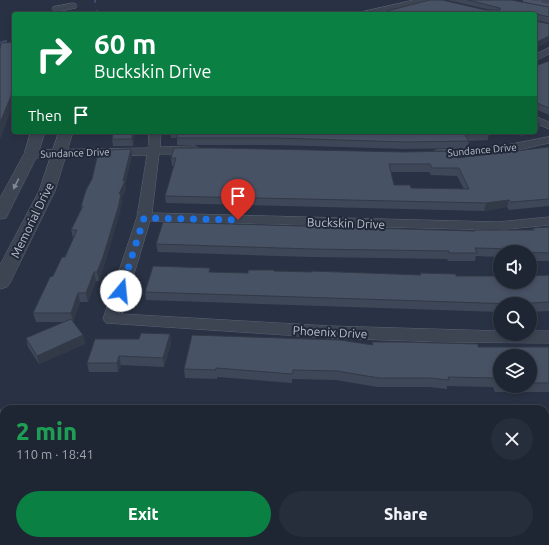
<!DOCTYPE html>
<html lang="en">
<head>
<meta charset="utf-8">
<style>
  body { margin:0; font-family:Ubuntu,sans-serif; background:#272e3b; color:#f1f3f6; height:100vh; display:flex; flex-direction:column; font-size:15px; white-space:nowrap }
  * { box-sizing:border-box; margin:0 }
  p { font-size:13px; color:#a1a5ac }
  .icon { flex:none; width:22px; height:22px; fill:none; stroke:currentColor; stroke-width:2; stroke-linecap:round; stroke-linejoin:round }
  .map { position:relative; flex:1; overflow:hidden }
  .details { position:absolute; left:0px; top:405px; width:549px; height:140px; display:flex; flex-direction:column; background:#1f2633; border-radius:12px 12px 0 0; box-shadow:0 2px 6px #0003,0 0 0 1px #3c434e }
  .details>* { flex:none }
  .hud { position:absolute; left:12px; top:12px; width:525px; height:122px; border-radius:4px; box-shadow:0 2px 6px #0003,0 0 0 1px #3c434e; background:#0b8043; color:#fff; overflow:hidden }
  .fabs { position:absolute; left:493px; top:245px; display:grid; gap:8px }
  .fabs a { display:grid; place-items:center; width:44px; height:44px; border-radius:50%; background:#1f2633; box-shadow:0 2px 6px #0003,0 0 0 1px #3c434e; font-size:20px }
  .pin { position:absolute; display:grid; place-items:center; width:34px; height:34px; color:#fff; margin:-41px -17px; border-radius:50% 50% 50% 0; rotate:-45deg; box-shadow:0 0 4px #0007 }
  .pin .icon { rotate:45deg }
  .me { position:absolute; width:44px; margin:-22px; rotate:17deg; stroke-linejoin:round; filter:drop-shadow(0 0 3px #0008) }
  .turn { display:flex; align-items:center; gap:14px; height:84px; padding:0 16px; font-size:18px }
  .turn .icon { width:52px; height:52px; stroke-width:2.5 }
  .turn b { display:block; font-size:28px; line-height:34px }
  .then { display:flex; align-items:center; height:38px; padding:0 16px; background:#0003; gap:8px; font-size:15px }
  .round { display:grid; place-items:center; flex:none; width:42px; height:42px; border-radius:21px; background:#272e3b }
  .summary { display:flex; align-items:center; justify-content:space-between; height:68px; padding:0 16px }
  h1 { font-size:24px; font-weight:800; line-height:30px; color:#1e9e55 }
  .button { display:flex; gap:8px; margin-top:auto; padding:8px 16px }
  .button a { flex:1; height:46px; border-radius:24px; background:#0b8043; color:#fff; font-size:16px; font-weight:800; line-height:46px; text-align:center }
  .button a+a { background:#272e3b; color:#f1f3f6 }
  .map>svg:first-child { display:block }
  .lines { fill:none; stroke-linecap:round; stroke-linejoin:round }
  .stream { stroke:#3f4e6c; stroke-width:2 }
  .minor-casing { stroke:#5b6271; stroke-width:1 }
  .tertiary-casing { stroke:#5b6271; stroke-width:1 }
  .secondary-casing { stroke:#5b6271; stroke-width:1 }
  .minor { fill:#3d4553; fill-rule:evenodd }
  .tertiary { fill:#3d4553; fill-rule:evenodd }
  .secondary { fill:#4b5366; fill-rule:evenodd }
  .wall { fill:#3e4757; fill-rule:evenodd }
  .shaded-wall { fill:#323947 }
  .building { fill:#485265; stroke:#323947; fill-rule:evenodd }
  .oneway { fill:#828996 }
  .route { stroke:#1a73e8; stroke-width:7; stroke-dasharray:0 12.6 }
  .labels { text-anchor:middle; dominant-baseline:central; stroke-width:4; stroke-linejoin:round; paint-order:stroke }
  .far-street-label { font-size:10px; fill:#bac0cd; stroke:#212939 }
  .street-label { font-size:12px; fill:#bac0cd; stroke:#212939 }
</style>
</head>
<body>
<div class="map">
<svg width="549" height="545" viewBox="0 0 549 545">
  <rect width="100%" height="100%" fill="#293244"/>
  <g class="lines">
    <g class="stream">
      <path d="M95 0V2"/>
      <path d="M97 11V14"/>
      <path d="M0 43 6 41"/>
    </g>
    <g class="minor-casing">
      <g id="minor">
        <path d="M532 0H541L531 6H525V2Z"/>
        <path d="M549 48V54L535 61V55Z"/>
        <path d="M535 116 549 122V129L535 123Z"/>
        <path d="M149 132H161L160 147 195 146 201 150 195 154H159L152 213 498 222 549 217V225L498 230 150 221 122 314 330 326 500 331V334H530V331H549V343L440 342 330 338 106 323 103 319 137 217 147 155 31 158 25 154 31 150 148 148Z"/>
        <path d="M549 137V143L496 155 436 158 430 154 436 150 496 147Z"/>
        <path d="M238 541H262L263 545H237Z"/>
      </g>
    </g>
    <g class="tertiary-casing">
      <g id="tertiary">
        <path d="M414 0H429L376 14H361L362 12Z"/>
        <path d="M73 3 76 4V8L56 12 52 9 53 7Z"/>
        <path d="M31 132H45L38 154 6 218 0 219V198L24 154Z"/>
        <path d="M59 132H73L55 191 10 283 7 287 0 289V265L39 191Z"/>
      </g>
    </g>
    <g class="secondary-casing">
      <g id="secondary">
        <path d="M523 0 549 1V7L525 2Z"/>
        <path d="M0 410 4 411V433L0 432Z"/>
        <rect x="545" y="438" width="4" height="24"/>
        <path d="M0 446 4 447V473L0 472Z"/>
        <rect x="545" y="472" width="4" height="28"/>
      </g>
    </g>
    <use href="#minor" class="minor"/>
    <use href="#tertiary" class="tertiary"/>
    <use href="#secondary" class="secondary"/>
  </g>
  <g class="wall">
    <path d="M447 0H511L549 7V23L536 20V21L549 24V41L535 48V14L486 10H491Z"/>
    <path d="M541 0H549V4L541 2Z"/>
    <path d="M549 61V115L535 109V66Z"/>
    <path d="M540 124 538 131 521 136 515 133 512 134 509 132H535Z"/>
    <path d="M135 132 133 146H113L112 139Z"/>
    <path d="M170 132H488L489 133 488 140 469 141 467 148 405 149 278 145H177V138H171Z"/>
    <path d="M549 147V206L509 210 507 207 484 211 166 203 165 196 174 166H172L171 158H457ZM391 172H429L431 175 457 176 464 189 411 188 394 185Z"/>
    <path d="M131 149 132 156 125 184 126 189 122 197V201L119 215 104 265 99 281H96L88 302H80L73 322 83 335 85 344 39 364 28 347 26 338 64 322H36L33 313 65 257 74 238H73L71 230 81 209V206L110 153Z"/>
    <path d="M549 227V261H530V252H500V257L476 256 475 261H448L447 259 311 257 158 252 156 244 474 231V230H532L533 228Z"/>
    <path d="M210 268V272L248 273 274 271 420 275V273L456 276 500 282 549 275V311L530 312V304H500V312L146 300 145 292Z"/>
    <path d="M170 334 171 343 164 367 121 365 118 372H89L87 363 139 339Z"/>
    <path d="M372 342 478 347H549V392H495L493 387 447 386V389L429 387H377L336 380 292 379V383L217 377V379L185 378 184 369 372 345ZM500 356H530V386H500Z"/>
  </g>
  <g class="shaded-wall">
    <path d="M549 36V41L535 48V43Z"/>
    <path d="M14 74V98L13 105 0 140V123Z"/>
    <path d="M540 124 538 131 521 136 523 132H535V126Z"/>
    <path d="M133 132H135L133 146 132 139Z"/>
    <path d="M131 149 132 156 125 184 126 189 122 197V201L119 215 104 265 99 281 97 272 119 194 123 181Z"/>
    <path d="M509 200 507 207 484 211 486 203Z"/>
    <path d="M94 272 96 281 88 302 86 293Z"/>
    <path d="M78 293 80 302 73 322 71 313Z"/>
    <path d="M170 334 171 343 164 367 163 358Z"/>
    <path d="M83 335 85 344 39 364 37 356Z"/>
    <path d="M119 356 121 365 118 372 117 363Z"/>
  </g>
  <g class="building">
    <path d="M430 0H442L486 10H500V8L468 0H511L549 7V17L537 14 535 16V14H375Z"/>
    <path d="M535 17 536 21 549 24V36L535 43Z"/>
    <path d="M14 42V74L11 96 0 123V49L1 43Z"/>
    <path d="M549 61V108L537 103 535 106V66Z"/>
    <path d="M535 122 540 124 535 126Z"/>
    <path d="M113 132H133L132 139H112Z"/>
    <path d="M178 132H488L489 133 465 135 469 141 406 142 278 138H177Z"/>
    <path d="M549 147V199L511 202 509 200 486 203 165 196 176 158H171L174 148H218L405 152 456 151 457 158ZM389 164H430L432 168H459L469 189 411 188 410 185H394Z"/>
    <path d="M131 149 123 181H125L119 194H121L118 208 103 257 97 272H94L86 293H78L71 313H33L50 277 53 276 62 257H65L77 230H71L83 206H81L86 190 92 179 98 153H110V150Z"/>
    <path d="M163 222 475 231 474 230H534L533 228 549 227V253L515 252 514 249 475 248 477 253H449V251L311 249 156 244Z"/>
    <path d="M153 266 210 268 209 272 248 273V270H274V271L312 272V271L421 275 420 273 456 274V276H500V282H530V276L549 275V302L514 304 145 292Z"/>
    <path d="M71 319 83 335 37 356 26 338Z"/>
    <path d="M141 333 170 334 163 358 119 356 117 363H87L95 339H139Z"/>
    <path d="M192 335 340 340 373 345 372 342H402L478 344V347H549V383H530V356H500V383H498L496 378 448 377 449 380 431 378H379L337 371 293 370 292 374 216 368V370L184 369Z"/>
  </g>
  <defs><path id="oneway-solid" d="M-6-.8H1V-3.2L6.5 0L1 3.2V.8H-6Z"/></defs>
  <use class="oneway" href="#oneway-solid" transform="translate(16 184) rotate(117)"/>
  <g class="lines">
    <path class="route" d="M121 291 144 218 238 220"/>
  </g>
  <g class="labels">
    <g class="far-street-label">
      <text transform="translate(482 150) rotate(-5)">Sundance Drive</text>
      <text transform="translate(75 153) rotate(-2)">Sundance Drive</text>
    </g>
    <g class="street-label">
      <text transform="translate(32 220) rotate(-64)">Memorial Drive</text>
      <text transform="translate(346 223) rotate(2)">Buckskin Drive</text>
      <text transform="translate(330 332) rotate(3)">Phoenix Drive</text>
    </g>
  </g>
</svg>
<div class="fabs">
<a><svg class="icon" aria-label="sound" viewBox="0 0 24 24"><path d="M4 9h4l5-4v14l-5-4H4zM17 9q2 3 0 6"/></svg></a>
<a><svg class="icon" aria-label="search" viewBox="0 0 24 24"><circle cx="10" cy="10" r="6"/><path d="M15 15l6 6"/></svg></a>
<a><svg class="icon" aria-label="layers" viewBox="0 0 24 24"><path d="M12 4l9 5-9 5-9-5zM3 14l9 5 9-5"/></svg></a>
</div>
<div class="pin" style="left:238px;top:220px;background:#d93025"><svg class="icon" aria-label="arrive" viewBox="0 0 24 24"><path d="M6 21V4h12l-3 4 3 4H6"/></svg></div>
<svg class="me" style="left:121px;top:291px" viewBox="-20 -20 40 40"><circle r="19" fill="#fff"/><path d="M0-13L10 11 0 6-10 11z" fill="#1a73e8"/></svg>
<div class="hud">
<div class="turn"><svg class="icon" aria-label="right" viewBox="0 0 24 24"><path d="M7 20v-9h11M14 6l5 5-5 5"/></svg><div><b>60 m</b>Buckskin Drive</div></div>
<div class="then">Then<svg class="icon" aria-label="arrive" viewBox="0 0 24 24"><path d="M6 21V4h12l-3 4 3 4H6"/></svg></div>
</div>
<section class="details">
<div class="summary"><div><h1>2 min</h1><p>110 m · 18:41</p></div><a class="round"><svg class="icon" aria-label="close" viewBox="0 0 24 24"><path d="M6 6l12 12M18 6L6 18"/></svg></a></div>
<div class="button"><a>Exit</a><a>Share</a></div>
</section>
</div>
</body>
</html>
